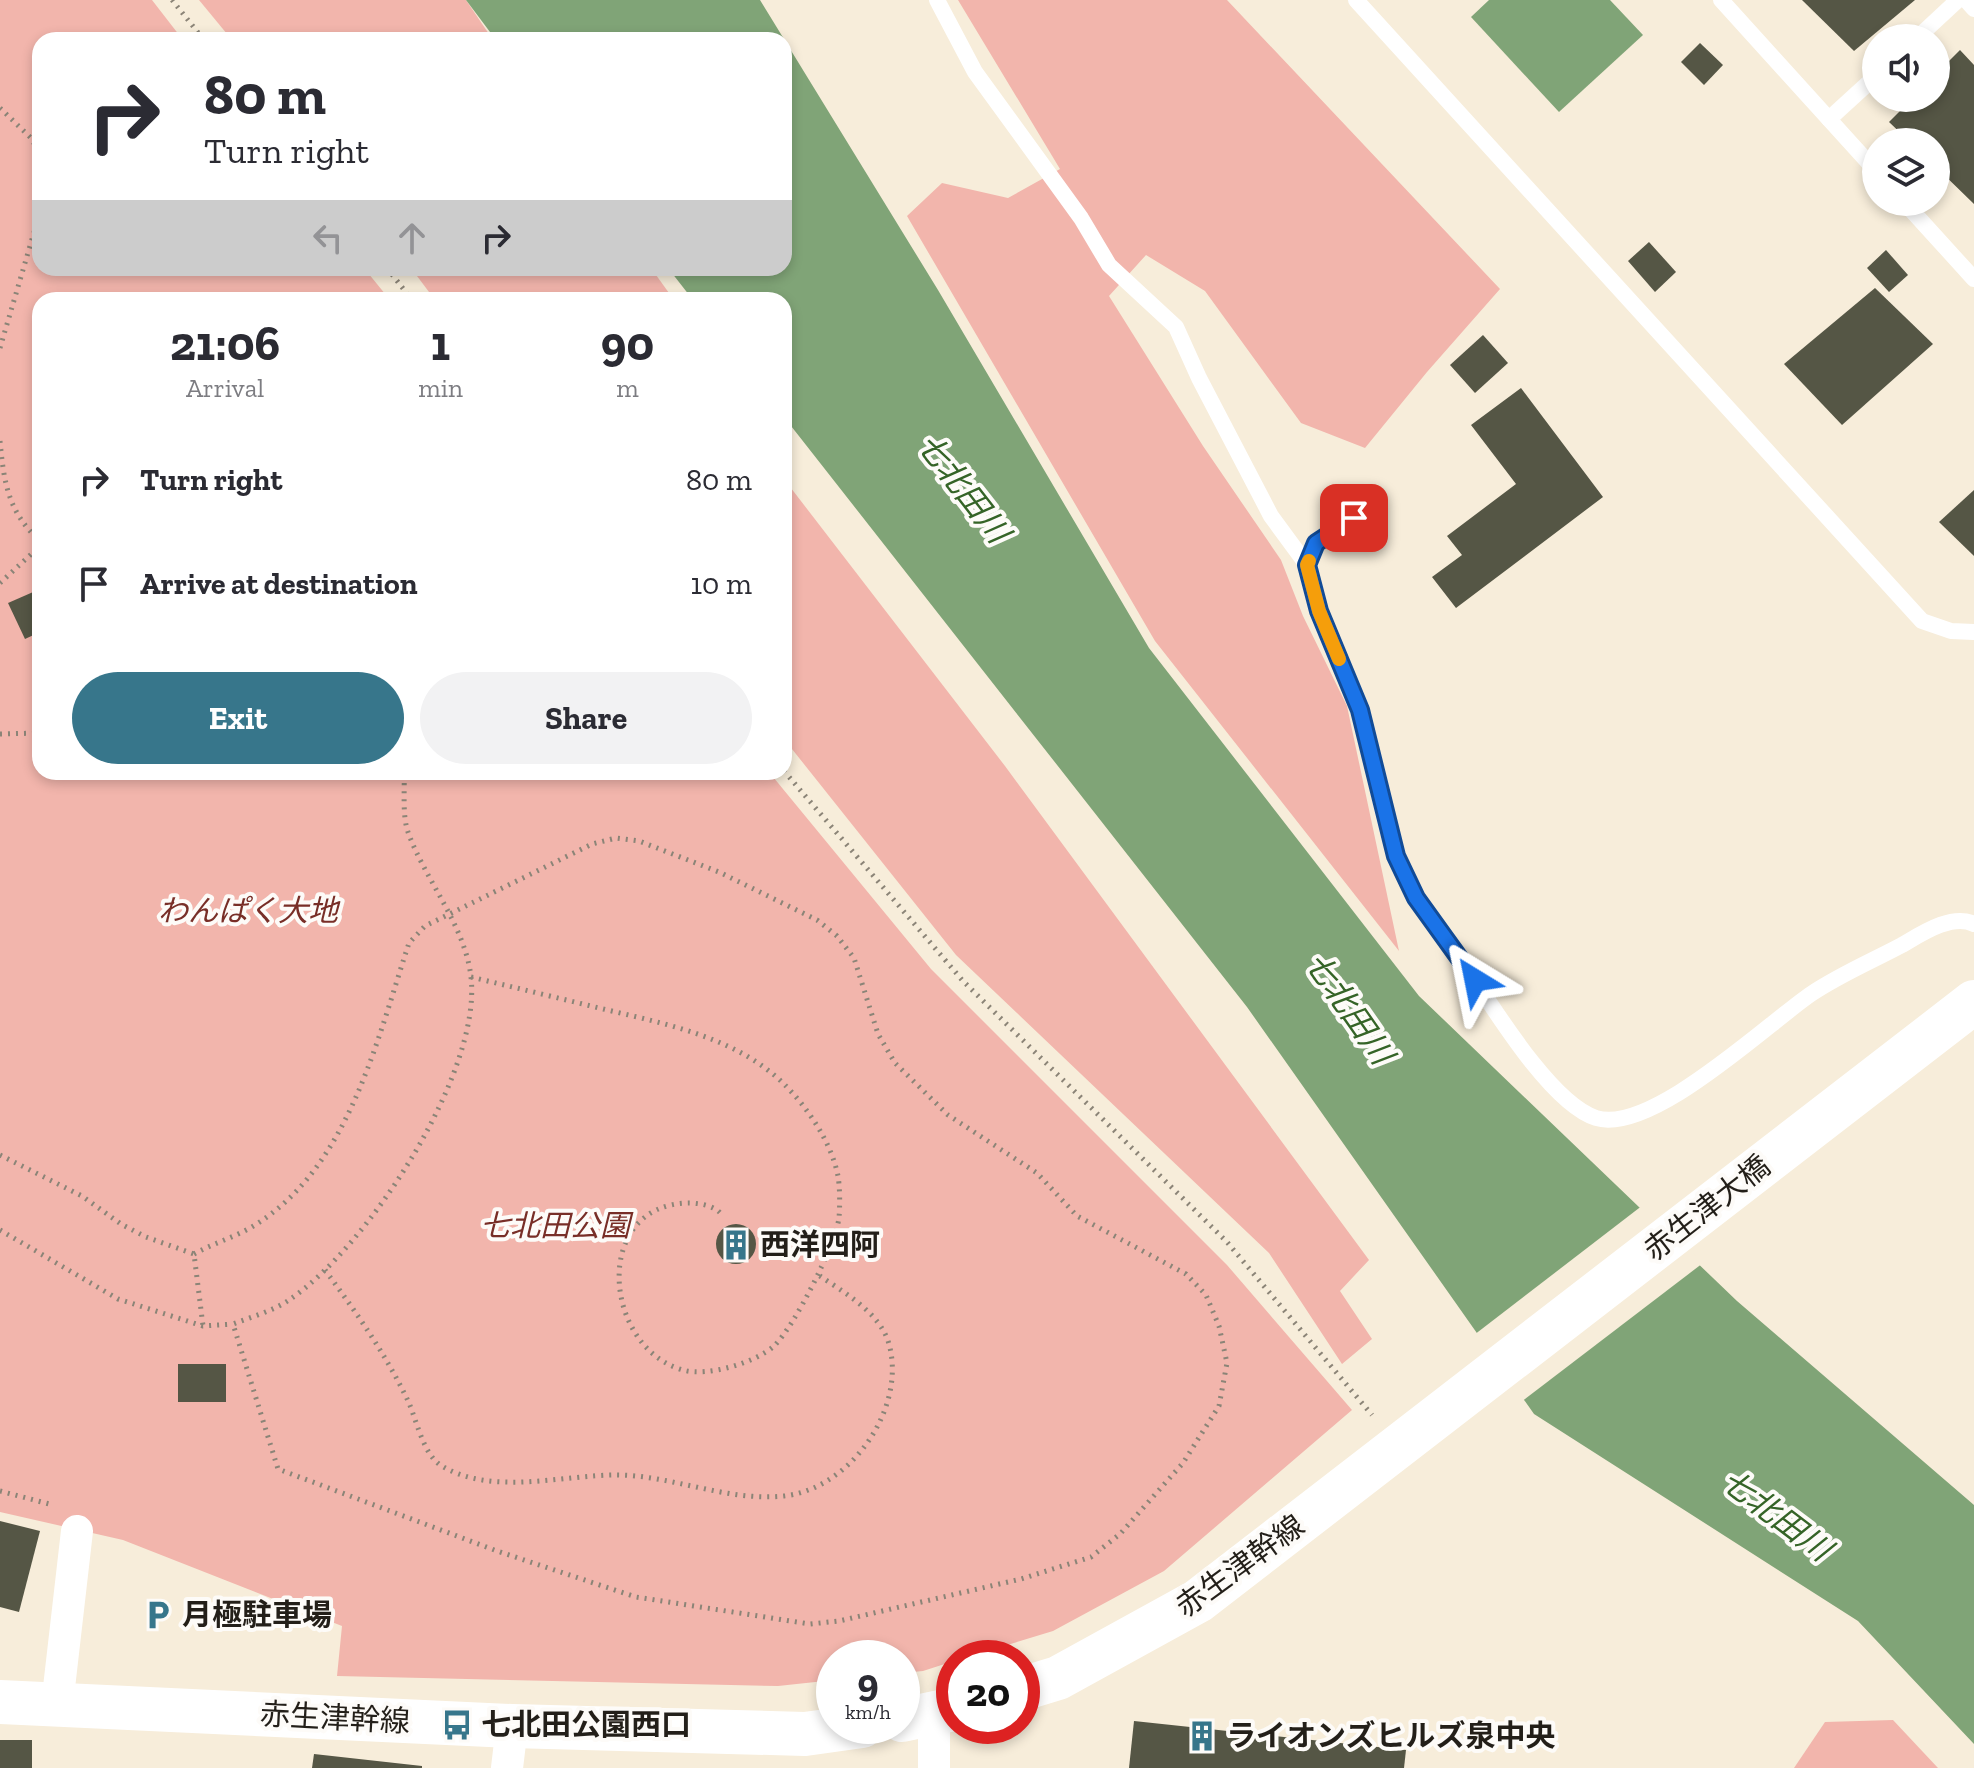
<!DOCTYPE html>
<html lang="en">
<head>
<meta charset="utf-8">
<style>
  body { margin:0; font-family:"Zilla Slab","Noto Sans JP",serif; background:#f2f2f3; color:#2b2b33; height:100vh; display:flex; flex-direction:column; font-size:30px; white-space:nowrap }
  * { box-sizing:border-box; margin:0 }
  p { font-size:26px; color:#7c7c81 }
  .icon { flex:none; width:44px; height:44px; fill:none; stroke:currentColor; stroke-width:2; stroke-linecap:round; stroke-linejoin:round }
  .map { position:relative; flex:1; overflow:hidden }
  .details { position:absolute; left:32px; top:292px; width:760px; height:488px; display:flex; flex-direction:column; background:#fff; border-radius:24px; box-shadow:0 4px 12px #0003 }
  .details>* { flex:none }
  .hud { position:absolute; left:32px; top:32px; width:760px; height:244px; border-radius:24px; box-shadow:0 4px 12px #0003; background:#fff; color:#2b2b33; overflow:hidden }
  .buttons { position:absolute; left:1862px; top:24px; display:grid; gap:16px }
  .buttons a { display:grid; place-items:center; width:88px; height:88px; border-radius:50%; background:#fff; box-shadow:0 4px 12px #0003; font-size:40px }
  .speed { position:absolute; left:816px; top:1640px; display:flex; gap:16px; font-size:40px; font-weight:700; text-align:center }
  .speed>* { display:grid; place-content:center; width:104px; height:104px; border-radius:50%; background:#fff; box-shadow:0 4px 12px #0003; line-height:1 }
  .speed small { font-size:20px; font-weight:400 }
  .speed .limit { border:12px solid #d22; background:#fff; color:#111 }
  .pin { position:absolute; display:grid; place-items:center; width:68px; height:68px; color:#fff; margin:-34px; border-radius:16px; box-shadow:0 4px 12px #0006 }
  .me { position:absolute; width:88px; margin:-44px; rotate:325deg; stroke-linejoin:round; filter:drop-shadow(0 0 6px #0008) }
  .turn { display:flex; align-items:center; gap:28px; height:168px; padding:0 40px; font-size:36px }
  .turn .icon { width:104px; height:104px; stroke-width:2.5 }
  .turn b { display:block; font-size:56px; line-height:68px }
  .lanes { display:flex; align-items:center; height:76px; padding:0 40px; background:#0003; justify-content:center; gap:40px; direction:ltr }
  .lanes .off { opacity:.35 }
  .eta { display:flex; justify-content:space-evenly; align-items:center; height:136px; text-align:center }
  .eta b { font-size:48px; font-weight:800; line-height:56px }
  .cta { display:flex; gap:16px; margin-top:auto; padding:16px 40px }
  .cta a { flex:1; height:92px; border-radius:48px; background:#37768b; color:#fff; font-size:32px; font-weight:800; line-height:92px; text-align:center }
  .cta a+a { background:#f2f2f3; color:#2b2b33 }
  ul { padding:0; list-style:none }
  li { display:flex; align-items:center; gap:24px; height:104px; padding:0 40px }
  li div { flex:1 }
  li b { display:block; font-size:30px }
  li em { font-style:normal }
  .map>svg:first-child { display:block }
  .green { fill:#f2b5ac }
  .water { fill:#80a477 }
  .pier { fill:#f7edda }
  .building { fill:#555645 }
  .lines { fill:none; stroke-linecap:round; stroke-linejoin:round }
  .path { stroke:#8b8477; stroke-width:5; stroke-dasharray:2 6; stroke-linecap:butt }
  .lane { stroke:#fff; stroke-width:16 }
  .street { stroke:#fff; stroke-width:32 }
  .secondary { stroke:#fff; stroke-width:44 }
  .route-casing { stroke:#114b97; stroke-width:20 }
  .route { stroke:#1a73e8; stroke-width:14 }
  .slow { stroke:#f59e0b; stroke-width:14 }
  .labels { text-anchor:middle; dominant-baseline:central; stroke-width:8; stroke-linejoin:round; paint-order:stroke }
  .park-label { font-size:30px; font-style:italic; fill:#782e27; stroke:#fdfbf8 }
  .street-label { font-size:30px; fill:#231f19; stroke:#fdfbf8 }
  .poi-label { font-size:30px; font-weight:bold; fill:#231f19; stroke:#fdfbf8; text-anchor:start }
  .water-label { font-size:32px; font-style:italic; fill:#356427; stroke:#fdfbf8 }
</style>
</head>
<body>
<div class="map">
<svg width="1974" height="1768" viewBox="0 0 1974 1768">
  <rect width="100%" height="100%" fill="#f7edda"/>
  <g class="green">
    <path d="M0 0H152L183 40H40V268H364L390 300H40V772H769L931 969 1227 1265 1352 1410 1164 1571 1053 1631 965 1658H954V1661L923 1671 902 1673V1658H834V1680L778 1686 337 1676 342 1626 123 1540 0 1512Z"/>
    <path d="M199 0H466L493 40H232Z"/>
    <path d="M958 0H1227L1500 289 1427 372 1365 448 1301 423 1205 291 1146 255 1109 296 1203 446 1281 560 1303 616 1347 706 1399 951 1155 641 907 216 942 183 1008 198 1060 169Z"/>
    <path d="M411 268H651L674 300H435Z"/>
    <path d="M784 479 1005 766 1369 1260 1340 1291 1372 1339 1342 1364 1269 1253 956 955 784 739Z"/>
    <path d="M1893 1720 1938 1768H1794L1825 1722Z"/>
  </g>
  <g class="water">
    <path d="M466 0H760L938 290 1149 648 1419 996 1737 1301 1974 1505V1744L1858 1621 1534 1414 1247 1007 784 417V300H693L668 268H784V40H496Z"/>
    <path d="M1489 0H1610L1643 35 1559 112 1471 17Z"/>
  </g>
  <path class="pier" d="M1643 1205 1703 1263 1521 1402 1474 1335Z"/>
  <g class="building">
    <path d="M1802 0H1915L1854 51Z"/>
    <path d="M1700 43 1723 65 1704 85 1681 62Z"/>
    <path d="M1960 50 1974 65V204L1936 167V142H1910L1889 122 1913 98H1936V74Z"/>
    <path d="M1649 242 1676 272 1655 292 1628 261Z"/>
    <path d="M1886 250 1908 275 1889 292 1867 268Z"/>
    <path d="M1875 288 1933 344 1842 425 1784 364Z"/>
    <path d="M1483 335 1508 363 1475 393 1450 365Z"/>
    <path d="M1521 388 1603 497 1456 608 1432 577 1462 555 1447 536 1516 484 1471 425Z"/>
    <path d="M1974 490V556L1939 522Z"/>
    <path d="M40 589V632L25 639 8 603Z"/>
    <circle cx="736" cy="1244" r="20"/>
    <rect x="178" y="1364" width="48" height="38"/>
    <path d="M0 1521 40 1531 19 1612 0 1607Z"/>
    <path d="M1134 1721 1406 1750 1404 1768H1129Z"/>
    <rect x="0" y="1740" width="32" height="28"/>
    <path d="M314 1754 422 1766V1768H312Z"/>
  </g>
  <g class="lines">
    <g class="path">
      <path d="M172 0 204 40"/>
      <path d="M0 108 31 138 40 154"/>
      <path d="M387 268 412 300"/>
      <path d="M0 348 40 212"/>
      <path d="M0 441C4 483 8 512 40 541"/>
      <path d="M0 583 40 546"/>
      <path d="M0 734 40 733"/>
      <path d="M784 771 963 981 1227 1242 1372 1415"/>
      <path d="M471 977C513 987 554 997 595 1007 660 1023 733 1035 783 1083 807 1107 831 1141 838 1176 840 1188 840 1206 839 1218 835 1246 794 1327 774 1346 755 1363 707 1377 683 1370 603 1348 591 1205 688 1203 698 1203 714 1205 721 1214"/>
      <path d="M0 1155 82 1196 121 1224 146 1237 194 1254 203 1326"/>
      <path d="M0 1230 118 1299 203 1326 233 1324"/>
      <path d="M194 1254C212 1244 232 1238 250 1228 348 1171 376 1043 409 943L425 926 592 844 616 838 639 841 719 872 817 920 837 936 854 958 878 1034 895 1063 948 1115 1037 1173 1077 1216 1186 1274 1206 1295 1219 1326 1227 1363 1219 1406 1183 1463 1120 1534 1091 1557 1021 1579 839 1621 810 1624 636 1597 497 1551 278 1469 233 1324C251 1317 273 1311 289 1300 367 1248 482 1073 471 977 465 925 425 880 408 832 402 815 405 790 404 772"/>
      <path d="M325 1270C356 1312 387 1356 409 1403 417 1422 424 1456 442 1466 492 1496 562 1475 616 1475 672 1475 727 1502 784 1496 850 1489 907 1409 889 1344 880 1312 843 1292 817 1274"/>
      <path d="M0 1491 53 1505"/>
    </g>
    <g class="lane">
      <path d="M937 0 975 72 1081 218 1109 265 1176 327 1199 378 1271 516 1307 565"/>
      <path d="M1356 0 1922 621 1951 631 1974 632"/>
      <path d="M1721 0 1876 171"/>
      <path d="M1966 0 1974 9"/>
      <path d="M1917 38 1958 0"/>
      <path d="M1829 119 1876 76"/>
      <path d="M1904 202 1974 279"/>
      <path d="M1354 518C1336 530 1313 539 1308 562 1302 589 1350 679 1359 710 1375 757 1378 809 1396 856 1410 895 1437 925 1460 958 1488 999 1549 1103 1596 1118 1651 1135 1767 1024 1811 994 1839 975 1872 961 1902 945 1921 934 1952 913 1974 924"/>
    </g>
    <g class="street">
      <path d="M57 1705 77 1531"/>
      <path d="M934 1715V1768"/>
      <path d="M507 1768 512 1726"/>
    </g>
    <g class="secondary">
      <path d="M1022 1689 1058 1678 1198 1601 1974 1002"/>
      <path d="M0 1702 512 1726 805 1734 862 1726"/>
      <path d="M902 1720 954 1709"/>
    </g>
  </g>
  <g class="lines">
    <g class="route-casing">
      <path id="route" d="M1354 518 1316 543 1307 565 1319 611 1360 710 1396 856 1416 898 1475 980"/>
    </g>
    <use href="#route" class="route"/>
    <path class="slow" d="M1309 561 1307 565 1319 611 1339 659"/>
  </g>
  <defs>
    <g id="building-bare" transform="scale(2.4)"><path d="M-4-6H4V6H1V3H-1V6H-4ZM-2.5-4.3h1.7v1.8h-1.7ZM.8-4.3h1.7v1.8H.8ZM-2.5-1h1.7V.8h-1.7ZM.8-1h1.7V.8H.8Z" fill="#37768b" stroke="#fdfbf8" stroke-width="2.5" paint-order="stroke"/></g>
    <g id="parking-bare" transform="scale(2.4)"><path d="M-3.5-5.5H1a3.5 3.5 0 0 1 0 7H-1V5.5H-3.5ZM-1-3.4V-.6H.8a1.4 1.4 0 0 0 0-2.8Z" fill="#37768b" stroke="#fdfbf8" stroke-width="2.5" paint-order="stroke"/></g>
    <g id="bus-bare" transform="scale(2.4)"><path d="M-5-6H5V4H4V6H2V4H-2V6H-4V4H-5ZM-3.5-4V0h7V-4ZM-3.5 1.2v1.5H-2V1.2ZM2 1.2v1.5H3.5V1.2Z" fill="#37768b" stroke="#fdfbf8" stroke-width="2.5" paint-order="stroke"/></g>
  </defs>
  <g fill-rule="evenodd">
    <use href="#building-bare" x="736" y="1245"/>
    <use href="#parking-bare" x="158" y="1615"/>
    <use href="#bus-bare" x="457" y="1725"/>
    <use href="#building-bare" x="1202" y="1736"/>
  </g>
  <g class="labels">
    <g class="park-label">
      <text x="248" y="911">わんぱく大地</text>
      <text x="555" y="1226">七北田公園</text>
    </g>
    <g class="street-label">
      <text transform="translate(1707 1208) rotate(-38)">赤生津大橋</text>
      <text transform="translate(1240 1566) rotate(-36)">赤生津幹線</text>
      <text transform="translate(335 1718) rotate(3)">赤生津幹線</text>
    </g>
    <g class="poi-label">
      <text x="760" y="1245">西洋四阿</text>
      <text x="182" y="1615">月極駐車場</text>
      <text x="481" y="1725">七北田公園西口</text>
      <text x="1226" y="1736">ライオンズヒルズ泉中央</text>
    </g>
    <g class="water-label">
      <text transform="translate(963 488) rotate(52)">七北田川</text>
      <text transform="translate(1349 1008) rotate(55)">七北田川</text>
      <text transform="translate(1776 1515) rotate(37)">七北田川</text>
    </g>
  </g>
</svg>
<div class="buttons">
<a><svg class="icon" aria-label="sound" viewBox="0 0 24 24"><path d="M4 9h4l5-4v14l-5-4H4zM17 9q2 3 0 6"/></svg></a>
<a><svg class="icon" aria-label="layers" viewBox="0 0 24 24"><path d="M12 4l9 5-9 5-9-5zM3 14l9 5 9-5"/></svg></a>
</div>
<div class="speed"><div>9<small>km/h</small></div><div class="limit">20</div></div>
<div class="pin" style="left:1354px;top:518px;background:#d93025"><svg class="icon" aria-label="arrive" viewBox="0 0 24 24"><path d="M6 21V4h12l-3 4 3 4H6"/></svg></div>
<svg class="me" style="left:1475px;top:980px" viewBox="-20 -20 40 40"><path d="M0-17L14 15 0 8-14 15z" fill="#1a73e8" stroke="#fff" stroke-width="4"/></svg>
<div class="hud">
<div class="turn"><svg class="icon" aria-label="right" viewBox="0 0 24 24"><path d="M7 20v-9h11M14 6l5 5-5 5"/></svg><div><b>80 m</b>Turn right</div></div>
<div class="lanes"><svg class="icon off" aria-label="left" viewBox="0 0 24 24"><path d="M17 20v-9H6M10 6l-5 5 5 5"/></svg><svg class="icon off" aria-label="ahead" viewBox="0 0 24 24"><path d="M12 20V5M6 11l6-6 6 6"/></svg><svg class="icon" aria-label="right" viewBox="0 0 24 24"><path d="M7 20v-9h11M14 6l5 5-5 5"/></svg></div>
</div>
<section class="details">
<div class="eta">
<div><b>21:06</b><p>Arrival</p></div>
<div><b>1</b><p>min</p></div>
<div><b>90</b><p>m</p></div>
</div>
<ul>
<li><svg class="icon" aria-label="right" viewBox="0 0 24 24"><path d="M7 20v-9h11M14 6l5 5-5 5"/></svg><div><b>Turn right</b></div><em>80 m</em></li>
<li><svg class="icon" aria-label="arrive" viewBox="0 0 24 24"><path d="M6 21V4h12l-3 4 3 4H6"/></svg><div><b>Arrive at destination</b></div><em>10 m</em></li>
</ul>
<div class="cta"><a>Exit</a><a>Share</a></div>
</section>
</div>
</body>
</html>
